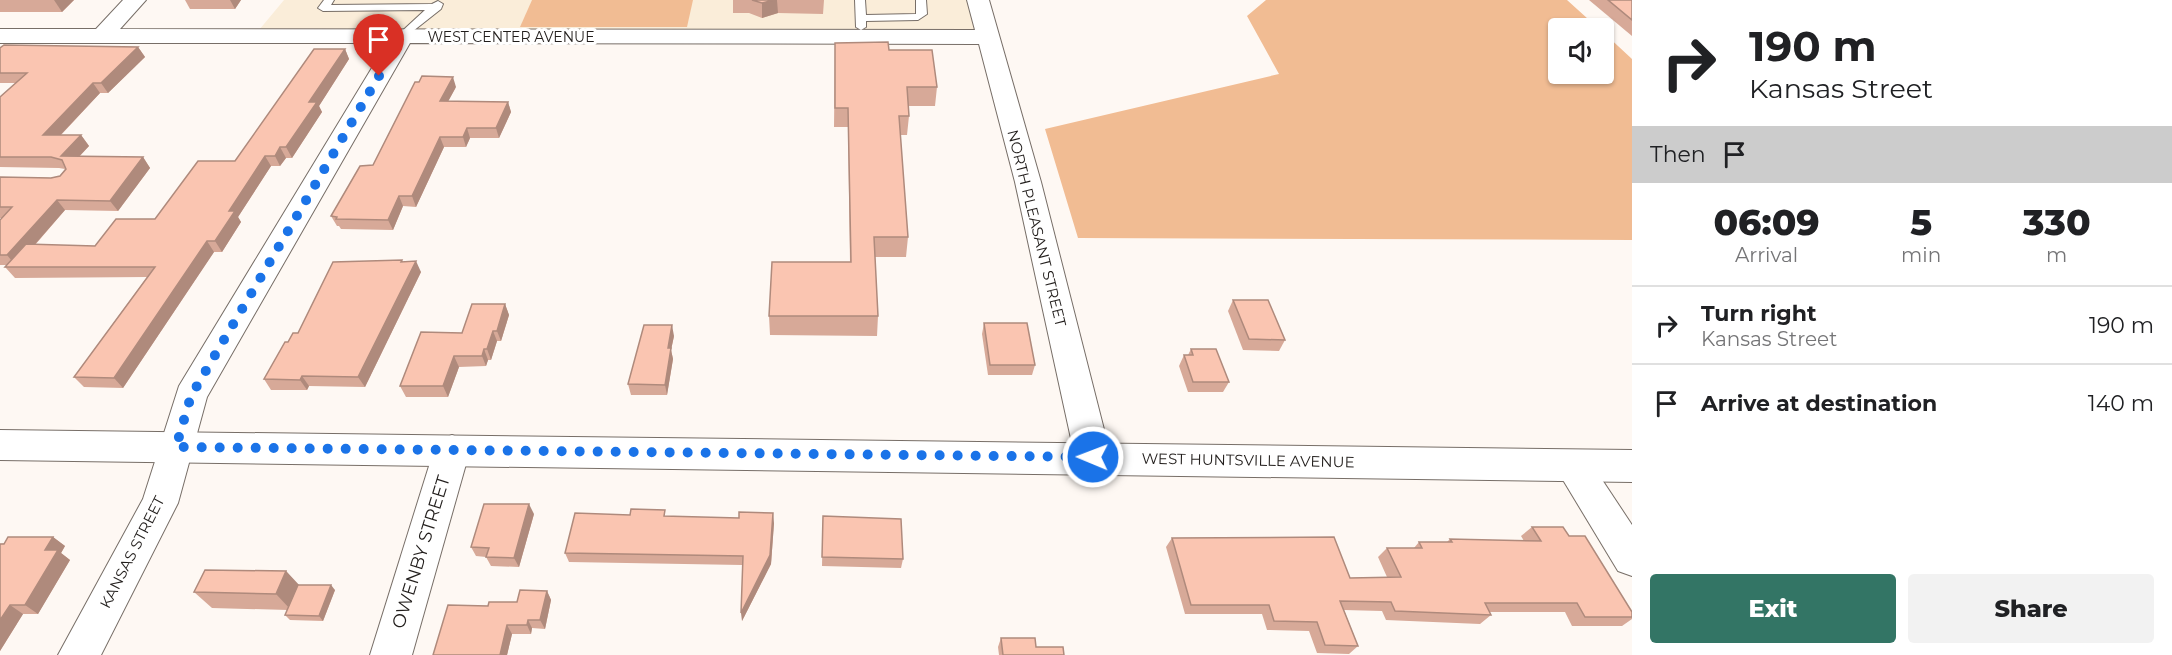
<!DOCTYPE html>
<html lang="en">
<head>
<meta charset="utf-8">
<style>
  body { margin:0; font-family:Montserrat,sans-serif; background:#f2f2f2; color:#202124; height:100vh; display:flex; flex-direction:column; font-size:22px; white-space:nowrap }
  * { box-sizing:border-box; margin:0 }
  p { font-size:20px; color:#757577 }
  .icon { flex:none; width:33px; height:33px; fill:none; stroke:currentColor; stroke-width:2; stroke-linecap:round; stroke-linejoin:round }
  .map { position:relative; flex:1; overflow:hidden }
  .sheet { display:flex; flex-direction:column; background:#fff; width:540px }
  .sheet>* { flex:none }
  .top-card { background:#fff; color:#202124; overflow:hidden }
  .controls { position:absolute; left:1548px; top:18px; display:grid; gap:12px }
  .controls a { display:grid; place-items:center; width:66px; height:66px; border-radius:6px; background:#fff; box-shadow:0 2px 4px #0004; font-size:30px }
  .pin { position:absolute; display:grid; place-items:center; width:51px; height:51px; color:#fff; margin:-62px -26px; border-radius:50% 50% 50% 0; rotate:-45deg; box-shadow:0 0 6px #0007 }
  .pin .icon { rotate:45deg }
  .me { position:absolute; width:66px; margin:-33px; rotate:271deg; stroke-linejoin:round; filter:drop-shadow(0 0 4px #0008) }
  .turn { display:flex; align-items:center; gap:21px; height:126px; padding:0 18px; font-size:27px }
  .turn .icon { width:78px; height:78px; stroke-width:2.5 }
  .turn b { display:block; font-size:42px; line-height:51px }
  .then { display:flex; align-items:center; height:57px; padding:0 18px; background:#0003; gap:12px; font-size:22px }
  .eta { display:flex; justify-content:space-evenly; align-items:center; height:102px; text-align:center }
  .eta b { font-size:36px; font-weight:800; line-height:42px }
  .action { display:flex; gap:12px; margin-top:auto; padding:12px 18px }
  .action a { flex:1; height:69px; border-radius:6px; background:#337565; color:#fff; font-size:24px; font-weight:800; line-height:69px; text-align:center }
  .action a+a { background:#f2f2f2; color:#202124 }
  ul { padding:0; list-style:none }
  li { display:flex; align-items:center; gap:18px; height:78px; padding:0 18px; border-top:2px solid #e0e0e0 }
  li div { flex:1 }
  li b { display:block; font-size:22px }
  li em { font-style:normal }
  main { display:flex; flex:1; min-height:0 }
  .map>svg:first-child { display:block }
  .education { fill:#faedd9 }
  .green { fill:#f1bc93 }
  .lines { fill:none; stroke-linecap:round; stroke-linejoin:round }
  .lane-casing { stroke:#776e67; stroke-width:2 }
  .street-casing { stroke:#776e67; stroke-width:2 }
  .secondary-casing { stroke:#776e67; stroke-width:2 }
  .lane { fill:#fff; fill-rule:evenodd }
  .street { fill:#fff; fill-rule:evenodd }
  .secondary { fill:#fff; fill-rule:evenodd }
  .wall { fill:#d7a998 }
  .shaded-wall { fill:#af8a7c }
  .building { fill:#fac5b1; stroke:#af8a7c; stroke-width:1.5 }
  .route { stroke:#1a73e8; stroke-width:10; stroke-dasharray:0 18 }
  .labels { text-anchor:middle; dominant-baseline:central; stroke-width:6; stroke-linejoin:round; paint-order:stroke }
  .far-street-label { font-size:14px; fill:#211d1b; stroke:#fff }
  .street-label { font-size:15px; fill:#211d1b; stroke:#fff }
  .near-street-label { font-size:18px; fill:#211d1b; stroke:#fff }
</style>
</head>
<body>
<main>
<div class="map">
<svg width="1632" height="655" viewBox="0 0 1632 655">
  <rect width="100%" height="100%" fill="#fef8f3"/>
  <path class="education" d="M284 0H978L986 37 254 36Z"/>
  <g class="green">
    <path d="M532 0H693L687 27H520Z"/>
    <path d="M1266 0H1567L1598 28H1558V74H1604V33L1632 59V240L1078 238 1045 129 1279 74 1247 16Z"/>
  </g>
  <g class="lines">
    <g class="lane-casing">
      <g id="lane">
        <path d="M324 0H334L331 5 432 4 438 1 443 4 441 9 403 39 398 36 399 34 425 10 323 11 318 8Z"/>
        <path d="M855 0H865L866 15 916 14V0H926L927 14 918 20 866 21V27L861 30 856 27Z"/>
      </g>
    </g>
    <g class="street-casing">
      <g id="street">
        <path d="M123 0H146L120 29 975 30 967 0H989L1041 182 1111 457 1106 468 1093 472 1080 468 1075 457 1015 182 979 44 410 43 207 397 178 503 101 655H58L143 499 179 386 387 43H0V29H96Z"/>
        <path d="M452 435 464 440 470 450 412 655H370L434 450 440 440Z"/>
        <path d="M1572 450 1585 454 1632 525V576L1618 571 1554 465 1559 454Z"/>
      </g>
    </g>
    <g class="secondary-casing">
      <path id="secondary" d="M0 430 1632 450V482L0 460Z"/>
    </g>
    <use href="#lane" class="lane"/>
    <use href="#street" class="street"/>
    <use href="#secondary" class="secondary"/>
  </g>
  <g class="wall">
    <path d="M0 0H74L62 12H0Z"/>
    <path d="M185 0H241L235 9H190Z"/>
    <path d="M733 0H824L823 14 778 13 762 18 749 13H733Z"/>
    <path d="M1589 0H1632V36Z"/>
    <path d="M835 43 889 50 937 87 935 106H908L909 116 907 135H900L908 237 906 257H875L878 316 877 336 770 335 769 316 850 262 848 127H834Z"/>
    <path d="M138 47 145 57 108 93H100L61 135H81L89 146 79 157H143L150 168 118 211 65 210 35 245 95 246 155 219 235 161 345 49 349 59 319 106 322 112 292 158H286L280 166H271L238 217 241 222 222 252H214L123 388 84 387 74 377 147 277 15 278 5 267 7 265H0V220L2 218H0V177L51 178 60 176 65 169 59 168 0 167V97L16 83H0V48Z"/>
    <path d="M456 87 448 101 508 102 511 112 499 138H470L466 147H444L416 207 403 206 393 230 341 229 339 226H337L331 216 373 165Z"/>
    <path d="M402 260 403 262 421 272 365 387 309 386 307 390H271L264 379 288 342 298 333Z"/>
    <path d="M1233 300 1285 340 1279 351 1243 350 1228 311Z"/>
    <path d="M505 304 509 315 501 341H497L491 360H488L486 366 459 367 448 397H406L400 386 462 333Z"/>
    <path d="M984 323 1035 365 1032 375H988L982 334Z"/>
    <path d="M674 336 671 350 673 359 667 395H631L628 384Z"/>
    <path d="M1191 349 1229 382 1223 392H1188L1179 366 1184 355H1188Z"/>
    <path d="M534 514 519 567 491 566 486 557 476 556 471 547Z"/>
    <path d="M630 515 666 516 774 523 771 564 742 621V565L569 562 565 553Z"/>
    <path d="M823 516 903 559 901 568 822 566Z"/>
    <path d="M1532 527 1569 536 1632 617V619L1622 626H1572L1565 612H1489L1491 615 1480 624 1386 620 1382 611 1344 610 1358 646 1349 654 1317 653 1309 631 1267 630 1262 614H1185L1166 547 1172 538 1350 578 1387 577 1378 557 1387 548H1414L1419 542H1447L1450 539 1524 541 1521 536Z"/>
    <path d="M53 537 65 546 61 553 70 560 38 614H23L0 651V544Z"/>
    <path d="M286 571 298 585 335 590 323 621 290 620 285 615 288 610 212 608 194 592Z"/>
    <path d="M547 591 551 600 545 629 532 628 531 634H512L507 655H433L488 606 517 602Z"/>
    <path d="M1001 638 1036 647 1064 655H999L998 647Z"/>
  </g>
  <g class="shaded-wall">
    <path d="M54 0H74L62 12Z"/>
    <path d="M230 0H241L235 9Z"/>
    <path d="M774 0H777L778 13 762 18V3Z"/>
    <path d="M138 47 145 57 108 93 101 83Z"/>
    <path d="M345 49 349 59 319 106 322 112 292 158 286 147 309 102Z"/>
    <path d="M453 77 456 87 443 111 440 101Z"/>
    <path d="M93 83 100 93 51 145 43 135Z"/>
    <path d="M508 102 511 112 499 138 496 128Z"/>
    <path d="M467 128 470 138 466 147 463 137Z"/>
    <path d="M81 135 89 146 69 167 61 156Z"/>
    <path d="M440 137 444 147 416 207 412 196Z"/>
    <path d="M280 147 286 158 280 166 275 156Z"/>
    <path d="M265 156 271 166 238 217 241 222 222 252 215 241 229 211Z"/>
    <path d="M143 157 150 168 118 211 110 201Z"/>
    <path d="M399 196 403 206 393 230 388 220Z"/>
    <path d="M57 200 65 210 16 266 7 255Z"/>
    <path d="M207 241 214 252 123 388 114 378Z"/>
    <path d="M416 261 421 272 365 387 358 377Z"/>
    <path d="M505 304 509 315 501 341 497 331Z"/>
    <path d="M672 325 674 336 671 350 673 359 667 395 665 385 668 348Z"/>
    <path d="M493 331 497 341 491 360 487 349Z"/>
    <path d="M484 349 488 360 486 366 482 356Z"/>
    <path d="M454 356 459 367 448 397 443 386Z"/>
    <path d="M302 376 309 386 307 390 300 380Z"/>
    <path d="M529 504 534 514 519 567 514 558Z"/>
    <path d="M773 513 774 523 771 564 742 621 741 613Z"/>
    <path d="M53 537 65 546 61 553 70 560 38 614 25 605 45 550Z"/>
    <path d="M286 571 301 587 291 610 276 594Z"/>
    <path d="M331 585 335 590 323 621 319 616Z"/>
    <path d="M547 591 551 600 545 629 540 620Z"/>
    <path d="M10 605 23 614 0 651V620Z"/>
    <path d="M528 620 532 628 531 634 527 625Z"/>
    <path d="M507 625 512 634 507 655H500Z"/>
  </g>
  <g class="building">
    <path d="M752 0H774L762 3Z"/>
    <path d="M1608 0H1632V20Z"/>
    <path d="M888 42 889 50H932L937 87H907L909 116H899L908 237H874L878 316H769L772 262H851L848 108H835V43Z"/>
    <path d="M4 45 138 47 101 83H93L43 135H81L61 156 143 157 110 201 57 200 7 255H0V220L12 207H0V177L51 178 60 176 66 169 62 160 51 157H0V97L27 73H0V48Z"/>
    <path d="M314 49H345L309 102H317L286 147H280L275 156H265L229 211H235L215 241H207L114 378 74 377 155 267H5L26 244 95 246 116 219H155L198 161H235Z"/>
    <path d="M422 76 453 77 440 101 508 102 496 128H467L463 137H440L412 196H399L388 220 336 219 337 217 331 216 360 166 373 165 415 82H419Z"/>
    <path d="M402 260 401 262 416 261 358 377 302 376 300 380 264 379 285 342H288L293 333H298L333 262Z"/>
    <path d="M1233 300H1268L1285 340 1249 339Z"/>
    <path d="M472 304H505L497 331H493L487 349H484L482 356H454L443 386H400L421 332 462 333Z"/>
    <path d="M984 323H1027L1035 365H990Z"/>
    <path d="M644 325H672L668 348H671L665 385 628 384Z"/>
    <path d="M1191 349H1216L1229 382H1193L1184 355H1193Z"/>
    <path d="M484 504H529L514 558 486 557 489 548 471 547Z"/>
    <path d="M631 509 665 510 664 516 739 518V512L773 513 770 555 741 613 743 556 565 553 575 513 630 515Z"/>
    <path d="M823 516 901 519 903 559 822 557Z"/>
    <path d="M1532 527H1563L1569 536H1585L1632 612V617H1585L1577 603H1485L1491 615 1395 611 1391 602 1340 601 1358 646 1325 645 1317 622 1274 621 1269 605H1191L1172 538 1334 537 1350 578 1401 577 1387 548H1422L1419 542H1452L1450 539 1541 541Z"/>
    <path d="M8 537H53L45 550H58L25 605H10L0 620V544H4Z"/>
    <path d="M205 570 286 571 276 594 194 592Z"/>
    <path d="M298 585H331L319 616 285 615Z"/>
    <path d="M520 590 547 591 540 620H528L527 625H507L500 655H433L448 605 488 606 489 602H517Z"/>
    <path d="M1001 638H1035L1036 647H1063L1064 655H1003Z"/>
  </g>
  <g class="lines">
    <path class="route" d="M379 76 191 396 176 447 1093 457"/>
  </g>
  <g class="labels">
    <g class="far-street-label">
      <text x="511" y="37">WEST CENTER AVENUE</text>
    </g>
    <g class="street-label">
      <text transform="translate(1037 228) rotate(76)">NORTH PLEASANT STREET</text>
      <text transform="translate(1248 460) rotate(1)">WEST HUNTSVILLE AVENUE</text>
      <text transform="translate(132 552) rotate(-63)">KANSAS STREET</text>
    </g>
    <g class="near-street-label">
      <text transform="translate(421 552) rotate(-73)">OWENBY STREET</text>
    </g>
  </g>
</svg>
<div class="controls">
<a><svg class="icon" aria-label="sound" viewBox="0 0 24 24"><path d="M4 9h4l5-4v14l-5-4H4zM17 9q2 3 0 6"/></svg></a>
</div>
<div class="pin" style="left:379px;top:76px;background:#d93025"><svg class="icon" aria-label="arrive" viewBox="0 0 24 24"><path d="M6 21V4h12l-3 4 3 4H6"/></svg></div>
<svg class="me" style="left:1093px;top:457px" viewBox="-20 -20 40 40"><circle r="17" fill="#1a73e8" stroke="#fff" stroke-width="3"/><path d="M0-11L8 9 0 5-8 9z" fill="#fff"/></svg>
</div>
<section class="sheet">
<div class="top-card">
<div class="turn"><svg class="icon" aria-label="right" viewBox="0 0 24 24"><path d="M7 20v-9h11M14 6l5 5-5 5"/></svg><div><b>190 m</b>Kansas Street</div></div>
<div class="then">Then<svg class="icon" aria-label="arrive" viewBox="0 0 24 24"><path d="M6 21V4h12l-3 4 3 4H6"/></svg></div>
</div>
<div class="eta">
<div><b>06:09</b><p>Arrival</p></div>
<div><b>5</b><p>min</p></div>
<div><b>330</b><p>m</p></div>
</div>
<ul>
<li><svg class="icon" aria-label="right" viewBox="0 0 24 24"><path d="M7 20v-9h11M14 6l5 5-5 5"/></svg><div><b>Turn right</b><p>Kansas Street</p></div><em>190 m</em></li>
<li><svg class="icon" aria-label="arrive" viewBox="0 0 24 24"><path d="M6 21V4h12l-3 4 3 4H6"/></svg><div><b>Arrive at destination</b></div><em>140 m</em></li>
</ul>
<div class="action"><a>Exit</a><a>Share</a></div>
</section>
</main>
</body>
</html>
